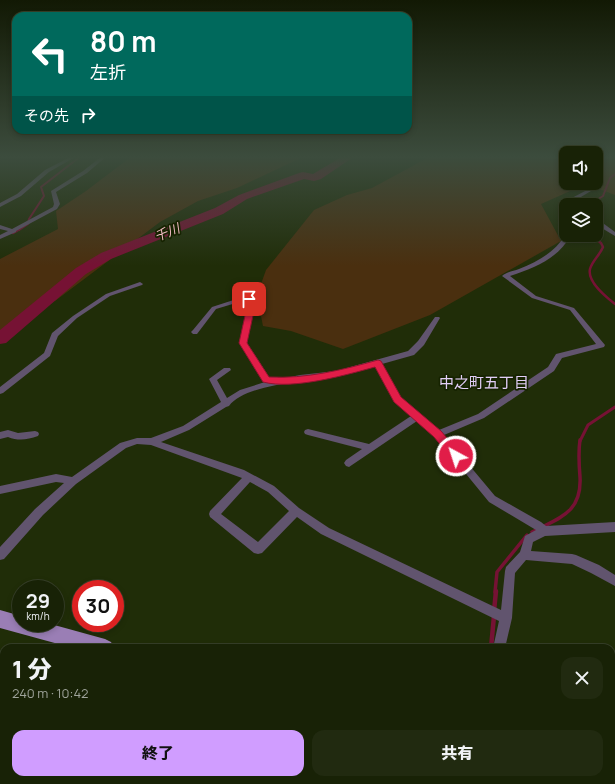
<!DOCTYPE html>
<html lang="ja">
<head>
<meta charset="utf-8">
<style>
  body { margin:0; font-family:Manrope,"Noto Sans JP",sans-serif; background:#212a10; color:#f1f3f6; height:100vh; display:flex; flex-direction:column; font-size:15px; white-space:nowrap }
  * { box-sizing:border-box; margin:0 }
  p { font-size:13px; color:#9fa49b }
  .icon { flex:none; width:22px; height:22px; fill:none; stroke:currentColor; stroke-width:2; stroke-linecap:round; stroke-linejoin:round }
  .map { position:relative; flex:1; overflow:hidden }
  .side { position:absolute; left:0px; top:644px; width:615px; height:140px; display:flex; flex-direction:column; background:#182206; border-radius:12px 12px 0 0; box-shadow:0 2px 6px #0003,0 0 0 1px #363f28 }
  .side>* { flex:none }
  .top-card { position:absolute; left:12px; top:12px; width:400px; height:122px; border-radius:12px; box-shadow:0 2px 6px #0003,0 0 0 1px #363f28; background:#00695c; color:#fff; overflow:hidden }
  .tools { position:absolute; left:559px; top:146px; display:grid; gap:8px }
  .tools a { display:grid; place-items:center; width:44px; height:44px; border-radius:8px; background:#182206; box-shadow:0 2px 6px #0003,0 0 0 1px #363f28; font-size:20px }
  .speed { position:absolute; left:12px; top:580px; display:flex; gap:8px; font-size:20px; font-weight:700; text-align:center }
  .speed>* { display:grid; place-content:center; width:52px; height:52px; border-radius:50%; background:#182206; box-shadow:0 2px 6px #0003,0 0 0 1px #363f28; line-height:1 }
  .speed small { font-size:10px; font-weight:400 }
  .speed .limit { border:6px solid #d22; background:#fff; color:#111 }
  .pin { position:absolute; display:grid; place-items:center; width:34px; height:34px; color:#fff; margin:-17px; border-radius:8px; box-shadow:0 2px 6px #0006 }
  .me { position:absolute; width:44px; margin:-22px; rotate:320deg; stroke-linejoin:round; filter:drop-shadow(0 0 3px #0008) }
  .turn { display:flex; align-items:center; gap:14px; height:84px; padding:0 12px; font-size:18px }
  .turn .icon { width:52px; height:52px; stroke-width:2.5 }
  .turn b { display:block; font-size:28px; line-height:34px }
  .then { display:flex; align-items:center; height:38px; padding:0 12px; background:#0003; gap:8px; font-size:15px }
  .round { display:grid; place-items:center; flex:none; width:42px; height:42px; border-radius:12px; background:#212a10 }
  .headline { display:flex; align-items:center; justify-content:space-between; height:68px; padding:0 12px }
  h1 { font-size:24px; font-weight:800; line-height:30px }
  .primary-button { display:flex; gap:8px; margin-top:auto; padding:8px 12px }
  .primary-button a { flex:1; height:46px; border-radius:12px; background:#d09dff; color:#111; font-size:16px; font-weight:800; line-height:46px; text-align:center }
  .primary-button a+a { background:#212a10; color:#f1f3f6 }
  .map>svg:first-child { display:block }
  .green { fill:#4a2f0f }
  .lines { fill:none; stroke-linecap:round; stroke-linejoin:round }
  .stream-far4 { stroke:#761234; stroke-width:2 }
  .stream-far3 { stroke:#761234; stroke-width:2.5 }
  .stream-far2 { stroke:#761234; stroke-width:3 }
  .stream-far1 { stroke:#761234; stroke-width:3.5 }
  .stream { stroke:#761234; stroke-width:4.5 }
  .river { fill:#761234; fill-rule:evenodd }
  .service { stroke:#61546e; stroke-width:6 }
  .minor { fill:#61546e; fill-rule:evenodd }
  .primary { fill:#9a7eb5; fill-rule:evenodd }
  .route { fill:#e11d48; stroke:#92132f }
  .labels { text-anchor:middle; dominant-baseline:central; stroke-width:3.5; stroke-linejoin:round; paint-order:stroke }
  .far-water-label { font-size:13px; font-style:italic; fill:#f1bac3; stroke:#162300 }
  .neighbourhood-label { font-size:15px; fill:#e2cef7; stroke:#162300 }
</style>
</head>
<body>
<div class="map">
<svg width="615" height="784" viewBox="0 0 615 784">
  <rect width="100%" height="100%" fill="#202d08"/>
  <g class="green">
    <path d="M132 156H305L237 188 198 201 160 222 55 301 32 308 0 333V259L58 229 56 211 86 191Z"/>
    <path d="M431 156H566V183H596V156H615V195L586 184 541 204 561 241 430 315 343 349 291 331 263 326 259 306 261 284 266 270 314 210 347 195 372 188Z"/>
  </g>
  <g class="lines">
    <g class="stream-far4">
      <path d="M589 205 603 196 610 178 615 174"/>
      <path d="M19 230 28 224 29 219 44 196 41 187 81 156"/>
    </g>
    <g class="stream-far3">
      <path d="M13 233 20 229"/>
      <path d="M590 235 601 243 603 247C600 255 592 261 590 269 587 282 606 297 615 304"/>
    </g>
    <path class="stream-far2" d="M580 441 588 425 615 407"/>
    <g class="stream-far1">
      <path d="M532 532C559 518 582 513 580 477 579 465 578 453 580 440"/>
      <path d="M495 592 497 572 527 535"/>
    </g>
    <g class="stream">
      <path d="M494 611 496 591"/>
      <path d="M491 648 494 616"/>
    </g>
    <path class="river" d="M343 156H355L321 179 314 181 304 179 247 199 223 214 111 259 86 274 6 343 0 344V330L76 268 101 253 215 208 239 195 299 173 303 172 313 174Z"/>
    <g class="service">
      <path d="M0 741 4 747"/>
      <path d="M29 780 32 784"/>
      <path d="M71 784 75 780"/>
    </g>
    <g class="minor">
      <path d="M72 156H77L49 172 21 196 0 207V203L17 194 45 170Z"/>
      <path d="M102 156H107L87 173 56 192 60 204 57 209 16 231V232L0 239V235L8 231 0 229V225L12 229 53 207 54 204 51 191 83 171Z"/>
      <path d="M587 190 591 191 574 201 575 205H569L570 199Z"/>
      <path d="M596 199 598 200V201L586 205H580L582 202Z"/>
      <path d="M596 218 615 232V236L600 227 596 223Z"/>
      <path d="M566 234V235H571C558 259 534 268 510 276L536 296 574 308 605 345 604 347 562 358 554 371 484 418 444 435 495 496 541 522 546 526 615 522V532L545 536 533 542 531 551 572 554 576 555 599 565 615 575V586L591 573 572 564 526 560 515 573 512 618 505 648H493L499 621 321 534 297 517 262 553 258 554 254 553 210 517 209 514 210 511 242 478 151 445 137 444 126 448 76 484 43 515 4 559 0 560V547L35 509 64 483 56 482 0 494V486L56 474 72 477 120 443 137 438H151L183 426 221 402 209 379 224 368H230L231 370 217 380 227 398 240 390 265 382 239 343 247 311 246 300 216 309 197 334H193L191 332 193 330 212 307 246 296 251 298 253 311 247 343 269 377H277L280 379 300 375 336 371 408 351 418 341 435 317H439L440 318 424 345 414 355 382 364 400 397 439 430 478 414 548 367 556 354 596 344 570 310 532 298 502 276C507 272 513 271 519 269 539 261 555 252 566 234ZM376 365 394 401 411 416 369 444 308 429 305 430 304 432 305 434 308 435 362 449 346 460 344 463 346 466 349 467 417 421 435 436 489 502 536 530 525 536 520 552 506 567 505 571 501 610 329 528 299 508 274 486 244 470 161 442 189 430 226 407 229 406C246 383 310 382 337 376 350 374 363 369 376 365ZM250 482 268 492 289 511 258 542 221 514Z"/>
      <path d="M140 282 143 284 142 285 110 296 77 318 58 336 50 356 3 393 0 394V387L44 353 52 333 73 316 106 294Z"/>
      <path d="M8 430 18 433 35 431 38 432 39 434 38 436C27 440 18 441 8 437L0 439V432Z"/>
      <path d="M0 712 4 714V729L0 727Z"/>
      <path d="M141 780H155L157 784H143Z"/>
      <rect x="188" y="780" width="14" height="4"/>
      <path d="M465 780H479L478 784H464Z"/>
    </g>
    <g class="primary">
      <path d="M0 610 21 616V623H47L105 639 111 642 114 648H73L0 628Z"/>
      <path d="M404 780H430L432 784H406Z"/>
    </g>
  </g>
  <linearGradient id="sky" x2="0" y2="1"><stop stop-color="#121904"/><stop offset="0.59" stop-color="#3c4c3d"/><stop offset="1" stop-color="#3c4c3d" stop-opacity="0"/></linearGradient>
  <rect width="615" height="266" fill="url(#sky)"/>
  <path class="route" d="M246 298 253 299 254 311 247 343 269 377C306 379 342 370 378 360L381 361 401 397 441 431 460 453 461 456 460 459H452L434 437 394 402 375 367C346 375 293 390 263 382L239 343 246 311Z"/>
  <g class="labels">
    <g class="far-water-label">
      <text transform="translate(167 232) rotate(-22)">千川</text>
    </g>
    <g class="neighbourhood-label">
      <text x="484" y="382">中之町五丁目</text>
    </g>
  </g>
</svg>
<div class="tools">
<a><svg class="icon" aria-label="sound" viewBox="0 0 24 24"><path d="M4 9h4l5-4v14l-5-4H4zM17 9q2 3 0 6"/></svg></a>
<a><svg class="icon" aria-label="layers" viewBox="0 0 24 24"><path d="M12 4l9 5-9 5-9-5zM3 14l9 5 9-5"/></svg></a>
</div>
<div class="speed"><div>29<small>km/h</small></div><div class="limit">30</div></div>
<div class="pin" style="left:249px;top:299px;background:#d93025"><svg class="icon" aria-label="arrive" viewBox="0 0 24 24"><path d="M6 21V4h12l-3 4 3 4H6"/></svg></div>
<svg class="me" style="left:456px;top:456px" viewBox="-20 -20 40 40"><circle r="17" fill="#e11d48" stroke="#fff" stroke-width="3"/><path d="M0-11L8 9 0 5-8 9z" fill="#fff"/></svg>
<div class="top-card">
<div class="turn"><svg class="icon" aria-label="left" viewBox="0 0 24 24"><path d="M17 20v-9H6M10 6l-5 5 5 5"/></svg><div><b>80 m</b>左折</div></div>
<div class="then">その先<svg class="icon" aria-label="right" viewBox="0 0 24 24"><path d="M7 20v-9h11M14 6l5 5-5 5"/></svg></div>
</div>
<section class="side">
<div class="headline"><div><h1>1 分</h1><p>240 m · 10:42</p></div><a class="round"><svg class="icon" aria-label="close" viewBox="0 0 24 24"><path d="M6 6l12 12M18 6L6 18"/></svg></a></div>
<div class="primary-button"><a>終了</a><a>共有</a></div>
</section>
</div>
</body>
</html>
